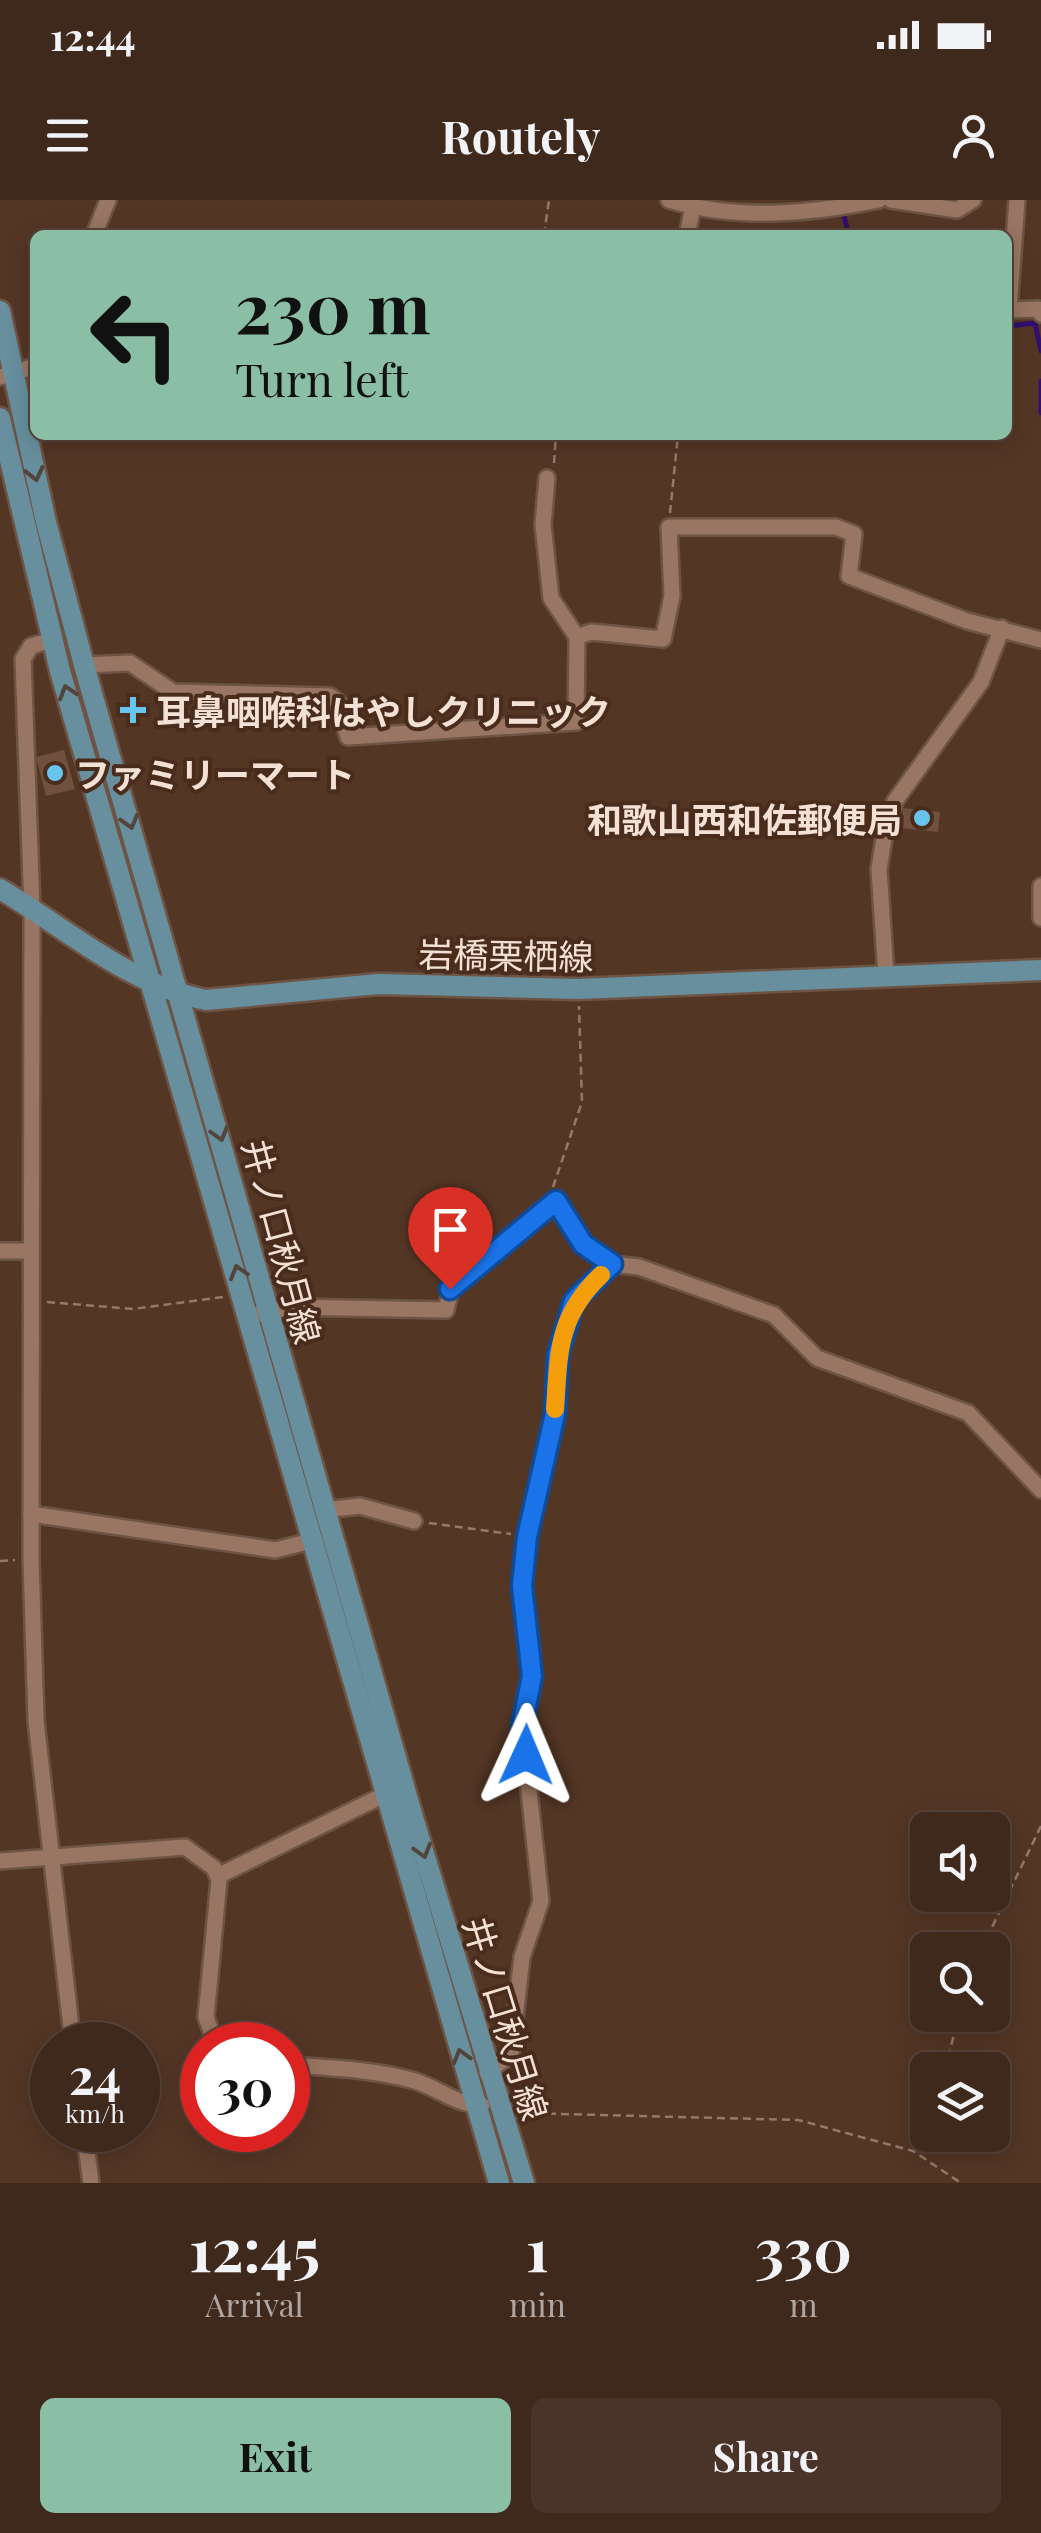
<!DOCTYPE html>
<html lang="en">
<head>
<meta charset="utf-8">
<style>
  body { margin:0; font-family:"Playfair Display","Noto Sans JP",serif; background:#4a3429; color:#f1f3f6; height:100vh; display:flex; flex-direction:column; font-size:38px; white-space:nowrap }
  * { box-sizing:border-box; margin:0 }
  p { font-size:32px; color:#ada6a3 }
  .icon { flex:none; width:55px; height:55px; fill:none; stroke:currentColor; stroke-width:2; stroke-linecap:round; stroke-linejoin:round }
  .map { position:relative; height:1983px; overflow:hidden }
  .sheet { display:flex; flex-direction:column; background:#3f281c; flex:1 }
  .sheet>* { flex:none }
  .guide { position:absolute; left:30px; top:30px; width:982px; height:210px; border-radius:15px; box-shadow:0 5px 25px #0003,0 0 0 2px #58443b; background:#8abfa5; color:#111; overflow:hidden }
  .tools { position:absolute; left:910px; top:1612px; display:grid; gap:20px }
  .tools a { display:grid; place-items:center; width:100px; height:100px; border-radius:15px; background:#3f281c; box-shadow:0 5px 25px #0003,0 0 0 2px #58443b; font-size:50px }
  .speed { position:absolute; left:30px; top:1822px; display:flex; gap:20px; font-size:50px; font-weight:700; text-align:center }
  .speed>* { display:grid; place-content:center; width:130px; height:130px; border-radius:50%; background:#3f281c; box-shadow:0 5px 25px #0003,0 0 0 2px #58443b; line-height:1 }
  .speed small { font-size:25px; font-weight:400 }
  .speed .limit { border:15px solid #d22; background:#fff; color:#111 }
  .pin { position:absolute; display:grid; place-items:center; width:85px; height:85px; color:#fff; margin:-102px -42px; border-radius:50% 50% 50% 0; rotate:-45deg; box-shadow:0 0 10px #0007 }
  .pin .icon { rotate:45deg }
  .me { position:absolute; width:110px; margin:-55px; rotate:1deg; stroke-linejoin:round; filter:drop-shadow(0 0 8px #0008) }
  .turn { display:flex; align-items:center; gap:35px; height:210px; padding:0 40px; font-size:45px }
  .turn .icon { width:130px; height:130px; stroke-width:2.5 }
  .turn b { display:block; font-size:70px; line-height:85px }
  .eta { display:flex; justify-content:space-evenly; align-items:center; height:170px; text-align:center }
  .eta b { font-size:60px; font-weight:700; line-height:70px }
  .button { display:flex; gap:20px; margin-top:auto; padding:20px 40px }
  .button a { flex:1; height:115px; border-radius:15px; background:#8abfa5; color:#111; font-size:40px; font-weight:700; line-height:115px; text-align:center }
  .button a+a { background:#4a3429; color:#f1f3f6 }
  .status { display:flex; justify-content:space-between; align-items:center; height:70px; padding:0 50px; background:#3f281c; direction:ltr }
  .status svg { height:28px; fill:currentColor }
  header { display:flex; justify-content:space-between; align-items:center; height:130px; padding:0 40px; background:#3f281c; font-size:45px; font-weight:700 }
  .map>svg:first-child { display:block }
  .lines { fill:none; stroke-linecap:round; stroke-linejoin:round }
  .stream { stroke:#31106e; stroke-width:5 }
  .building { fill:#70503e }
  .minor-casing { stroke:#6d5445; stroke-width:20 }
  .major-casing { stroke:#6d5445; stroke-width:25 }
  .path { stroke:#947a6b; stroke-width:2.5; stroke-dasharray:8 5; stroke-linecap:butt }
  .minor { stroke:#997663; stroke-width:15 }
  .major { stroke:#688f9e; stroke-width:20 }
  .oneway { stroke:#51453c }
  .route-casing { stroke:#114b97; stroke-width:25 }
  .route { stroke:#1a73e8; stroke-width:18 }
  .slow { stroke:#f59e0b; stroke-width:18 }
  .poi-dot { fill:#67c4ef; stroke:#492c1b; stroke-width:4 }
  .labels { text-anchor:middle; dominant-baseline:central; stroke-width:8; stroke-linejoin:round; paint-order:stroke }
  .poi-label { font-size:35px; font-weight:bold; fill:#f4e1d6; stroke:#492c1b; text-anchor:start }
  .street-label { font-size:35px; fill:#f4e1d6; stroke:#492c1b }
</style>
</head>
<body>
<div class="status"><b>12:44</b><svg viewBox="0 0 49 12"><path d="M0 12V9h3v3zM5 12V6h3v6zM10 12V3h3v9zM15 12V0h3v12zM26 1h20v11H26zM47 4h2v5h-2z"/></svg></div>
<header><svg class="icon" aria-label="menu" viewBox="0 0 24 24"><path d="M4 6h16M4 12h16M4 18h16"/></svg>Routely<svg class="icon" aria-label="person" viewBox="0 0 24 24"><circle cx="12" cy="8" r="4"/><path d="M4 21q1-7 8-7t8 7"/></svg></header>
<div class="map">
<svg width="1041" height="1983" viewBox="0 0 1041 1983">
  <rect width="100%" height="100%" fill="#543625"/>
  <g class="lines">
    <g class="stream">
      <path d="M842 9 849 35"/>
      <path d="M1008 126 1035 123 1041 151"/>
      <path d="M1041 181V213"/>
    </g>
  </g>
  <g class="building">
    <path d="M64 550 75 589 46 596 36 557Z"/>
    <path d="M903 608 940 612 938 632 901 628Z"/>
  </g>
  <g class="lines">
    <g class="minor-casing">
      <g id="minor">
        <path d="M669 0C738 21 810 14 879 0"/>
        <path d="M891 0 957 10 973 0"/>
        <path d="M1017 0 1009 110 1038 109 1041 114"/>
        <path d="M94 35 108 0"/>
        <path d="M687 35 693 7"/>
        <path d="M0 177 35 166"/>
        <path d="M547 278 543 325 551 398 577 437"/>
        <path d="M52 440 31 446 23 459 32 708 31 1359 36 1521 73 1845"/>
        <path d="M84 465 130 463 173 492 330 496 338 502 348 537 576 522 577 437 591 432 663 439 672 396 669 327H836L854 334 849 376 967 421 1041 440"/>
        <path d="M1041 686V718"/>
        <path d="M886 775 879 669 886 626 895 601 981 482 1002 428"/>
        <path d="M0 1051H30"/>
        <path d="M259 1114 291 1107 446 1110 451 1089 556 1001 583 1044 612 1064 639 1067 774 1115 817 1158 968 1213 1041 1290"/>
        <path d="M324 1310 360 1306 414 1321"/>
        <path d="M31 1314 275 1350 315 1340"/>
        <path d="M0 1661 185 1647 214 1668 219 1680 206 1817 216 1845"/>
        <path d="M218 1676 388 1593"/>
        <path d="M288 1865C330 1868 373 1869 415 1881 438 1888 456 1905 482 1905"/>
        <path d="M487 1873 511 1854 522 1757 541 1701 522 1526 532 1476 521 1386 527 1337 555 1214 558 1154 574 1101 612 1064"/>
        <path d="M84 1930 91 1983"/>
      </g>
    </g>
    <g class="major-casing">
      <g id="major">
        <path d="M0 111 46 322 84 465 412 1614 524 1983"/>
        <path d="M0 218 60 471 499 1983"/>
        <path d="M0 689C66 728 129 785 206 800L378 784 578 789 1041 770"/>
      </g>
    </g>
    <g class="path">
      <path d="M544 35 549 0"/>
      <path d="M554 263 556 235"/>
      <path d="M670 313 678 235"/>
      <path d="M553 987 582 902 579 806"/>
      <path d="M47 1102 133 1109 223 1097"/>
      <path d="M429 1323 511 1334"/>
      <path d="M0 1361 15 1360"/>
      <path d="M981 1750 1041 1626"/>
      <path d="M945 1870 959 1815"/>
      <path d="M522 1913 798 1920 913 1951 961 1983"/>
      <path d="M914 1949 928 1916"/>
    </g>
    <use href="#minor" class="minor"/>
    <use href="#major" class="major"/>
  </g>
  <defs><path id="oneway-chevron" d="M-2-3.5L2.5 0L-2 3.5" fill="none" stroke-width="1.6" stroke-linecap="round" stroke-linejoin="round" transform="scale(2.5)"/></defs>
  <g class="oneway">
    <use href="#oneway-chevron" transform="translate(35 274) rotate(77)"/>
    <use href="#oneway-chevron" transform="translate(67 492) rotate(-107)"/>
    <use href="#oneway-chevron" transform="translate(130 622) rotate(74)"/>
    <use href="#oneway-chevron" transform="translate(220 934) rotate(74)"/>
    <use href="#oneway-chevron" transform="translate(238 1072) rotate(-106)"/>
    <use href="#oneway-chevron" transform="translate(423 1651) rotate(74)"/>
    <use href="#oneway-chevron" transform="translate(461 1856) rotate(-106)"/>
  </g>
  <g class="lines">
    <g class="route-casing">
      <path id="route" d="M450 1089 556 1001 583 1044 612 1064 574 1101 558 1154 555 1214 527 1337 522 1386 532 1476 522 1526 526 1555"/>
    </g>
    <use href="#route" class="route"/>
    <path class="slow" d="M555 1209C559 1152 557 1117 601 1075"/>
  </g>
  <g class="poi-dot">
    <path d="M128 495h10v10h10v10h-10v10h-10v-10h-10v-10h10z"/>
    <circle cx="55" cy="573" r="10"/>
    <circle cx="922" cy="618" r="10"/>
  </g>
  <g class="labels">
    <g class="poi-label">
      <text x="156" y="510">耳鼻咽喉科はやしクリニック</text>
      <text x="75" y="573">ファミリーマート</text>
      <text x="902" y="618" text-anchor="end">和歌山西和佐郵便局</text>
    </g>
    <g class="street-label">
      <text transform="translate(506 754) rotate(1)">岩橋栗栖線</text>
      <text transform="translate(283 1041) rotate(75)">井ノ口秋月線</text>
      <text transform="translate(507 1818) rotate(73)">井ノ口秋月線</text>
    </g>
  </g>
</svg>
<div class="tools">
<a><svg class="icon" aria-label="sound" viewBox="0 0 24 24"><path d="M4 9h4l5-4v14l-5-4H4zM17 9q2 3 0 6"/></svg></a>
<a><svg class="icon" aria-label="search" viewBox="0 0 24 24"><circle cx="10" cy="10" r="6"/><path d="M15 15l6 6"/></svg></a>
<a><svg class="icon" aria-label="layers" viewBox="0 0 24 24"><path d="M12 4l9 5-9 5-9-5zM3 14l9 5 9-5"/></svg></a>
</div>
<div class="speed"><div>24<small>km/h</small></div><div class="limit">30</div></div>
<div class="pin" style="left:450px;top:1089px;background:#d93025"><svg class="icon" aria-label="arrive" viewBox="0 0 24 24"><path d="M6 21V4h12l-3 4 3 4H6"/></svg></div>
<svg class="me" style="left:526px;top:1555px" viewBox="-20 -20 40 40"><path d="M0-17L14 15 0 8-14 15z" fill="#1a73e8" stroke="#fff" stroke-width="4"/></svg>
<div class="guide">
<div class="turn"><svg class="icon" aria-label="left" viewBox="0 0 24 24"><path d="M17 20v-9H6M10 6l-5 5 5 5"/></svg><div><b>230 m</b>Turn left</div></div>
</div>
</div>
<section class="sheet">
<div class="eta">
<div><b>12:45</b><p>Arrival</p></div>
<div><b>1</b><p>min</p></div>
<div><b>330</b><p>m</p></div>
</div>
<div class="button"><a>Exit</a><a>Share</a></div>
</section>
</body>
</html>
